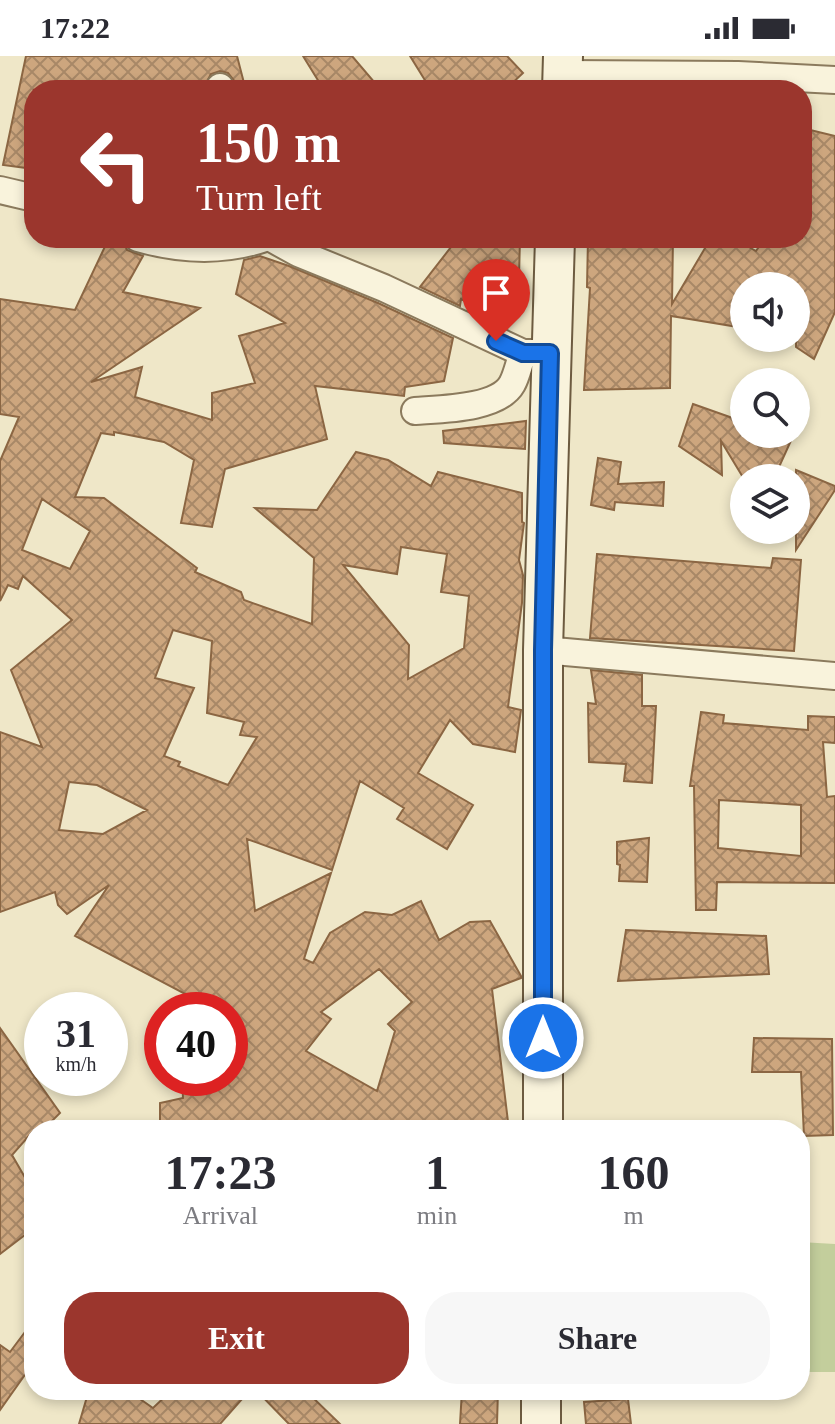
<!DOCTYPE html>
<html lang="en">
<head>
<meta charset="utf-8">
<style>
  body { margin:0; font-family:"Times New Roman",serif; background:#f7f7f7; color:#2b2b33; height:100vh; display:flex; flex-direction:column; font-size:30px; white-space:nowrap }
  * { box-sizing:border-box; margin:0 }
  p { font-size:26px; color:#7c7c81 }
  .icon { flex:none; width:44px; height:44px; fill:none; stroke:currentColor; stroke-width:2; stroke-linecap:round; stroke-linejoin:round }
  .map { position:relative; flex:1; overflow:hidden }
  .panel { position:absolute; left:24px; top:1064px; width:786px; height:280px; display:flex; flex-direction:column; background:#fff; border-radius:32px; box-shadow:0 4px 12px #0003 }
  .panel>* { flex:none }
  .top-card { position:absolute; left:24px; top:24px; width:788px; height:168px; border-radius:32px; box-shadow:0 4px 12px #0003; background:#9b362d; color:#fff; overflow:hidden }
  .fabs { position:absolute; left:730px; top:216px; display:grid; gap:16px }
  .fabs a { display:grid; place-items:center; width:80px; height:80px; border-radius:50%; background:#fff; box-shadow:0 4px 12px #0003; font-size:40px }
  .speed { position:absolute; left:24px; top:936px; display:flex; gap:16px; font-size:40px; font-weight:700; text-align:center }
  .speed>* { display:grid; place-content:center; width:104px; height:104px; border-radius:50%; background:#fff; box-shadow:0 4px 12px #0003; line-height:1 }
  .speed small { font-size:20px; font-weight:400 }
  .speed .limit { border:12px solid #d22; background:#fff; color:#111 }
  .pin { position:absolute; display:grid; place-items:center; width:68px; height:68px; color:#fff; margin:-82px -34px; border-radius:50% 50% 50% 0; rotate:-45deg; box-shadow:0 0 8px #0007 }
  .pin .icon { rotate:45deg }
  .me { position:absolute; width:88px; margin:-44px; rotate:0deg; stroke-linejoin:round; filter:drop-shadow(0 0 6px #0008) }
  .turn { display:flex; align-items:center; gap:28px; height:168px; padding:0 40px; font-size:36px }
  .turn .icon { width:104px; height:104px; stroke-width:2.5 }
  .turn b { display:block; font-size:56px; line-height:68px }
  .eta { display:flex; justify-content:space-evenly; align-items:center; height:136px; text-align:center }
  .eta b { font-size:48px; font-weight:700; line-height:56px }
  .primary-button { display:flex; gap:16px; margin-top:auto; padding:16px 40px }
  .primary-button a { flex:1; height:92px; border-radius:32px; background:#9b362d; color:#fff; font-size:32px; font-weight:700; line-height:92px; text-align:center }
  .primary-button a+a { background:#f7f7f7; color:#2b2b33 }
  .status { display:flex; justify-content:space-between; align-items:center; height:56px; padding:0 40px; background:#fff; direction:ltr }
  .status svg { height:22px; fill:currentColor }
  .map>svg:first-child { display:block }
  .pitch { fill:#c3ce9c }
  .building { fill:url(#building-cross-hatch); stroke:#8b6643; stroke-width:2; fill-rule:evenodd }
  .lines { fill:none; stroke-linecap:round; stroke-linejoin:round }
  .street-casing { stroke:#8b7a5d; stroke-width:30 }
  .secondary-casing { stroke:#6d5b40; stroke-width:42 }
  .street { stroke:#f9f3dc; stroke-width:26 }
  .secondary { stroke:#f9f3dc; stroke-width:38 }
  .route-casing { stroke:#114b97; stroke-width:20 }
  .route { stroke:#1a73e8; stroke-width:14 }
</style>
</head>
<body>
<div class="status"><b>17:22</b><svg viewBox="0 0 49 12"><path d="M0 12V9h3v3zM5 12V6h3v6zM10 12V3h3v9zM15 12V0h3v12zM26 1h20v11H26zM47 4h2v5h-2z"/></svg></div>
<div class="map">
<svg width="835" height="1368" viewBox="0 0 835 1368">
  <defs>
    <pattern id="building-cross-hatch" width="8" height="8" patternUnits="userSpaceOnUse" patternTransform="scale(2)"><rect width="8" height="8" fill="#cda67e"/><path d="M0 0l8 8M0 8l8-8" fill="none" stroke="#a88867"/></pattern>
  </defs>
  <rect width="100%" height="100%" fill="#efe7c8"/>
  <path class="pitch" d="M800 1186 835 1188V1316H800Z"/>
  <g class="building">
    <path d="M26 0H237L244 27H236L228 17 220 15 211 18 205 29 170 31V34H34V113L3 109Z"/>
    <path d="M303 0H352L381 34H324Z"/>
    <path d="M410 0H507L523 17 505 34H431Z"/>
    <path d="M802 72 835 80V256L814 303 796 291V230L744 229V272L671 260 670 332 584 334 590 232 587 231 588 182H673L672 248 711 182H733L756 195 765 182H802Z"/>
    <path d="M109 182H122L127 194 143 200 123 236 200 252 91 326 142 311 135 341 212 364V337L255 327 239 280 285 267 236 238 244 204 260 200 289 210 378 247 453 282 444 325 405 331 404 340 315 330 327 383 225 413 212 471 181 467 194 404 164 386 114 376V379L101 377 75 441 104 442 197 512 195 516 241 536 244 544 312 568 314 502 255 452 317 454 356 396 388 404 431 430 438 416 522 437V466L524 467 519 504 523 519 522 547 508 651 521 654 515 696 473 688 450 664 418 717 473 749 447 793 397 763 404 752 360 725 332 814 247 783 255 855 331 817 304 903 313 907 330 877 365 856 392 859 421 845 439 884 470 866 490 865 521 920V922L492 933 509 1074H160V1047L183 1042 182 1022H230V954H183L193 942 75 880 109 829 67 858 58 849 55 836 0 856V676L42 691 11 614 72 564 23 520 18 533 8 529 0 545V405L19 361 0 358V243L75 254ZM42 443 90 475 70 513 22 494ZM401 491 447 498 441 536 469 540 464 592 408 623 409 589 343 509 397 518ZM173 574 212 585 207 657 244 666 240 679 257 681 228 729 178 710 180 706 164 700 194 632 155 622ZM69 726 97 729 147 754 103 778 59 774ZM379 913 412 946 388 968 395 975 377 1035 306 995 331 963 321 956Z"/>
    <path d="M458 182H520L518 261 491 258 461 243 460 250 420 231Z"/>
    <path d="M693 348 744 366V378H794L774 422 744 423 721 385 722 419 679 390Z"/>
    <path d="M526 365 525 393 444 387 443 375Z"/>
    <path d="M598 402 621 406 618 428 664 426 663 450 615 446 614 454 591 449Z"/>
    <path d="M796 414 835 430V434L796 494Z"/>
    <path d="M597 498 771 512 773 502 801 504 794 595 590 582Z"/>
    <path d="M591 614 642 619V650H656L652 727 624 725 626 708 589 706 588 647 596 648Z"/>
    <path d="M701 656 724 659 723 667 808 674V660L835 661V687L823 686 827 741 835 740V827L717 826 716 854H696L694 730H690ZM719 744 801 749V800L718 792Z"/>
    <path d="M649 782 647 826 619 825 620 809 617 808V786Z"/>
    <path d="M626 874 766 880 769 918 618 925Z"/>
    <path d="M0 972 60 1057 43 1074H34L12 1099 34 1137V1172L0 1198Z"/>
    <path d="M754 982 832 983 833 1079 804 1080 801 1016H752Z"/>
    <path d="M34 1264V1306L0 1354V1289L10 1296Z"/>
    <path d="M89 1334 110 1339 113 1334H127L153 1352 172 1334H250L220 1368H79Z"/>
    <path d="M256 1334H305L340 1368H289Z"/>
    <path d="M462 1334H498L497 1368H460Z"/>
    <path d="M628 1343 631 1368H586L584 1346Z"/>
  </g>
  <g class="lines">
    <g class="street-casing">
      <g id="street">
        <path d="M563 18 738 19 835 24"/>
        <path d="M220 31 222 34"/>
        <path d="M0 134 34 142"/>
        <path d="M138 182C180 194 224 196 265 182"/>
        <path d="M271 182 298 197 384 232 523 297H550"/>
        <path d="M415 355C441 353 498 353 512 328 517 319 519 307 523 297"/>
        <path d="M543 594 835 620"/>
      </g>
    </g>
    <g class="secondary-casing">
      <g id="secondary">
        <path d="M562 34 563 0"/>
        <path d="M543 1074V594L555 182"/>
        <path d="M541 1368V1334"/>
      </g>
    </g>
    <use href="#street" class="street"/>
    <use href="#secondary" class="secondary"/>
  </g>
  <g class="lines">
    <g class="route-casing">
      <path id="route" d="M496 285 523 297H550L543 594V982"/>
    </g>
    <use href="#route" class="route"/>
  </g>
</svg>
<div class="fabs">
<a><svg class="icon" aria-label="sound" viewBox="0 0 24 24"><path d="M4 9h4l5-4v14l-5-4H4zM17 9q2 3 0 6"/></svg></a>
<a><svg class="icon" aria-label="search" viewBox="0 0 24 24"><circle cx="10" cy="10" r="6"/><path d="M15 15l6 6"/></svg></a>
<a><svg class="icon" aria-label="layers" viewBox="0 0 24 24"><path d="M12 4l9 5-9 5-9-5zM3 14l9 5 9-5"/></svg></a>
</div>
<div class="speed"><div>31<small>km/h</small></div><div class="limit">40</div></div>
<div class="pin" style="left:496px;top:285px;background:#d93025"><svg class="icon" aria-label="arrive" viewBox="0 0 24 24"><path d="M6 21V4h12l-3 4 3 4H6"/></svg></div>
<svg class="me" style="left:543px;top:982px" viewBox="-20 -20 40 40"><circle r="17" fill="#1a73e8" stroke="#fff" stroke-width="3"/><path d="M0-11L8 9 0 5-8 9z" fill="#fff"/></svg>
<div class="top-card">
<div class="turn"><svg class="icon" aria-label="left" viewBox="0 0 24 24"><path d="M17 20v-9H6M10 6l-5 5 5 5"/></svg><div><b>150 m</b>Turn left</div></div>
</div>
<section class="panel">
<div class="eta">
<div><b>17:23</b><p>Arrival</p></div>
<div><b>1</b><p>min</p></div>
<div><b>160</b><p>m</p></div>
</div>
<div class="primary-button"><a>Exit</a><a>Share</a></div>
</section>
</div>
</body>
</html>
